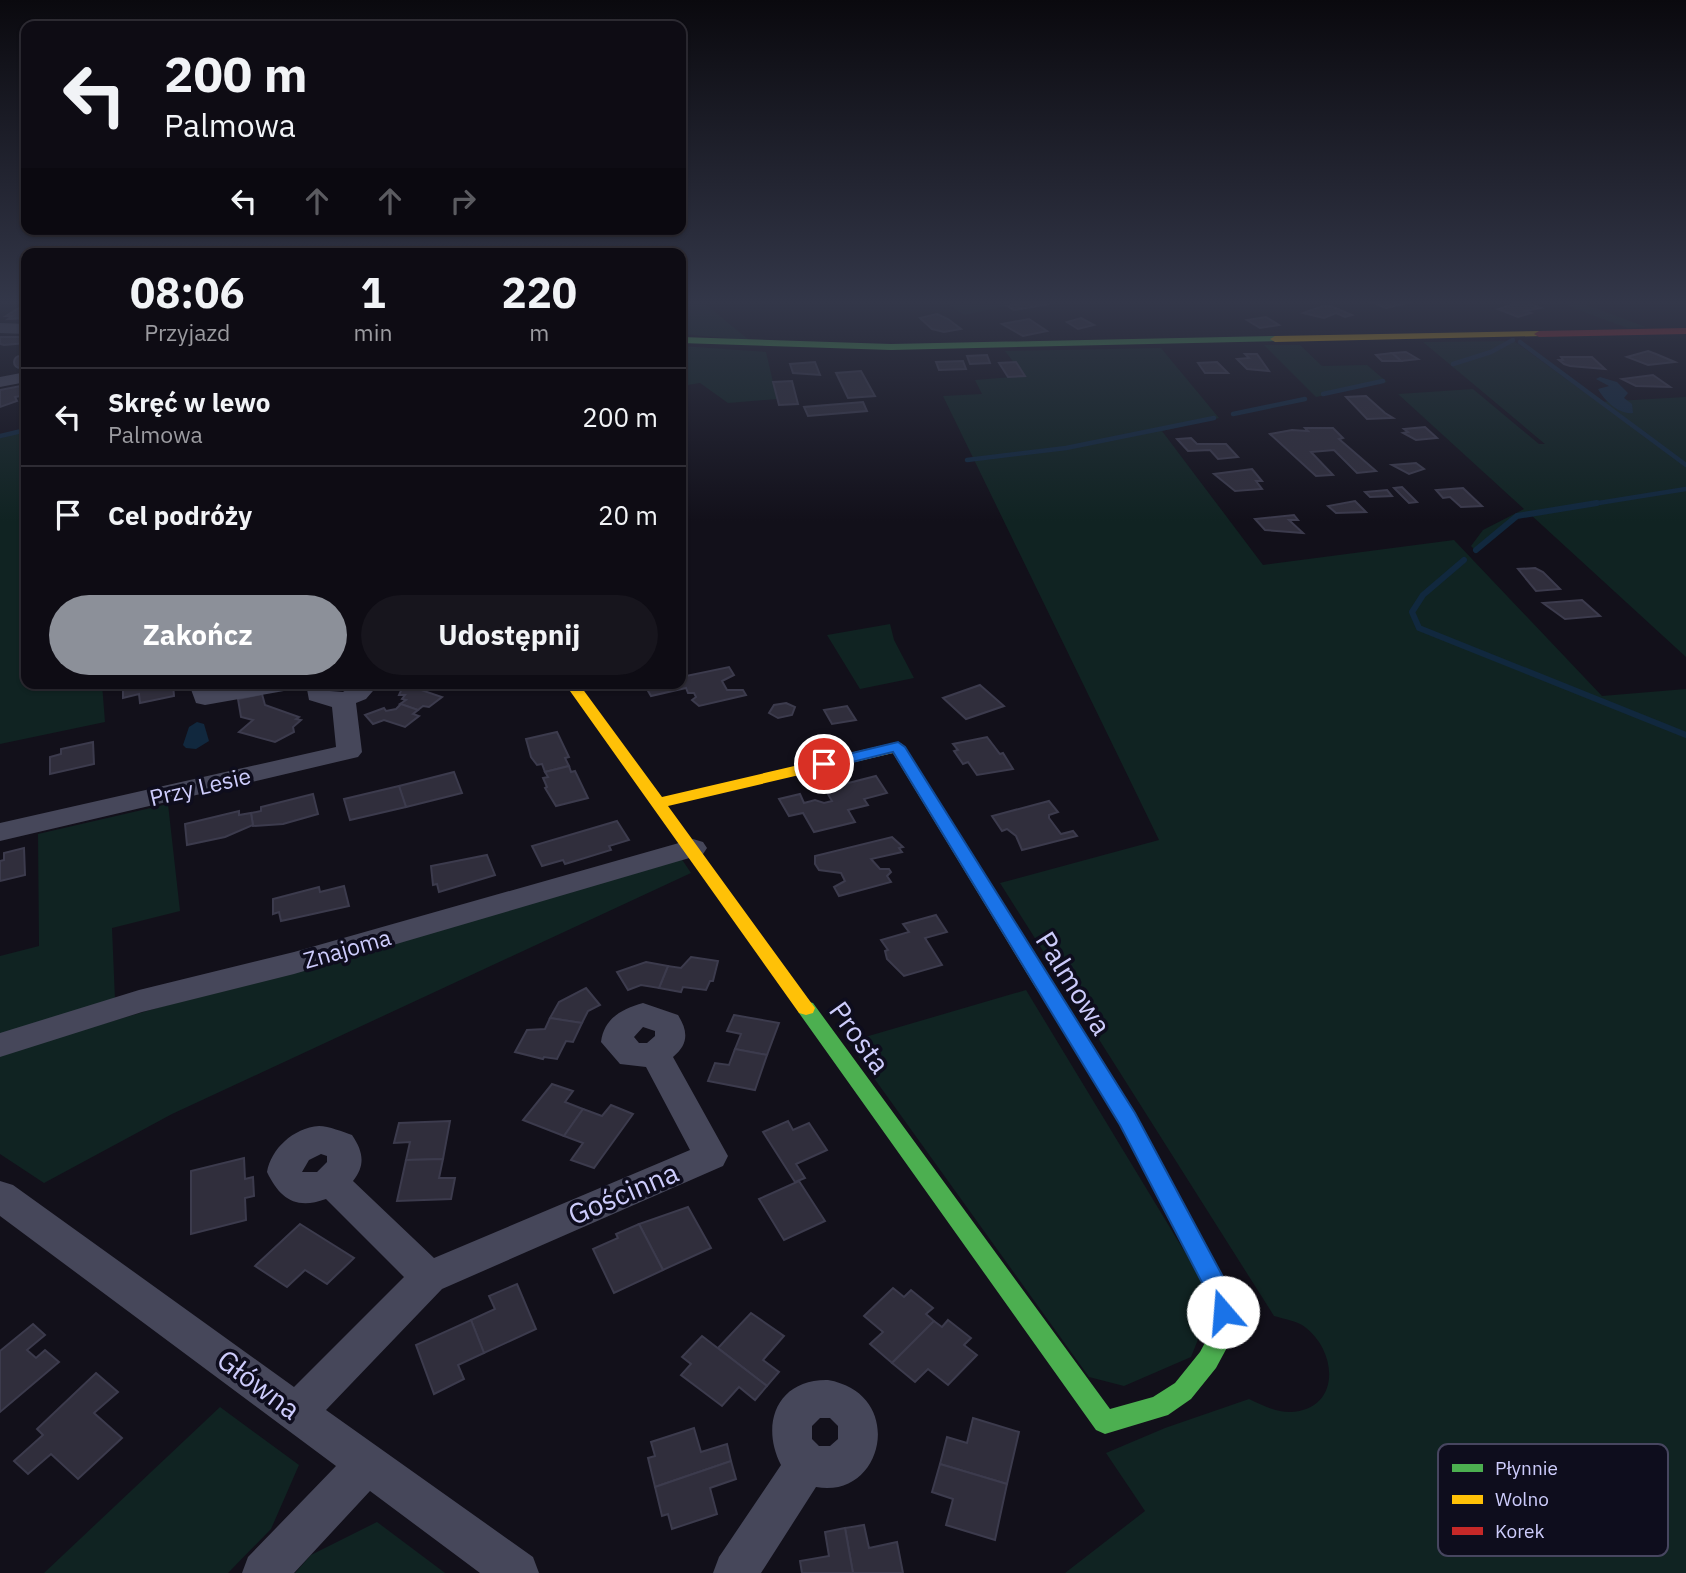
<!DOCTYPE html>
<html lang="pl">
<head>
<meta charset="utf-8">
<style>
  body { margin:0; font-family:"IBM Plex Sans",sans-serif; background:#17151d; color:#f1f3f6; height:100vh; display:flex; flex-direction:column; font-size:26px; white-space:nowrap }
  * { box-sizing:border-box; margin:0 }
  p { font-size:23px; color:#9b9ba0 }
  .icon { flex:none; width:38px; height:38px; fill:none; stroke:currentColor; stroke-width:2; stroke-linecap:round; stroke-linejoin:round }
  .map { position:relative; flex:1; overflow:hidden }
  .drawer { position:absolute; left:21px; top:248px; width:665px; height:441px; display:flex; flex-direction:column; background:#0e0c14; border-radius:14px; box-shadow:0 2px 5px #0004,0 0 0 2px #2e2c34 }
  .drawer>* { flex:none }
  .banner { position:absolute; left:21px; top:21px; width:665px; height:214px; border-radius:14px; box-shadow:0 2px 5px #0004,0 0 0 2px #2e2c34; background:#0e0c14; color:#f1f3f6; overflow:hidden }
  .pin { position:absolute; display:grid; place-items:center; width:60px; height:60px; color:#fff; margin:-30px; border:4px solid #fff; border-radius:50%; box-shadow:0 2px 7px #0007 }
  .me { position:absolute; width:77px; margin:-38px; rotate:342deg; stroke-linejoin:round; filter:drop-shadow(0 0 5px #0008) }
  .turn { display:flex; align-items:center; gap:24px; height:147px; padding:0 28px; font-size:32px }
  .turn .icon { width:91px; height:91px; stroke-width:2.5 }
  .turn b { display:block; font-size:49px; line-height:60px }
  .lanes { display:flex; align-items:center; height:66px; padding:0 28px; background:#0003; justify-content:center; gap:35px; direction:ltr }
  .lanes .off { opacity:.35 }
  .eta { display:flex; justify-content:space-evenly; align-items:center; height:119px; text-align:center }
  .eta b { font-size:42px; font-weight:700; line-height:49px }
  .action { display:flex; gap:14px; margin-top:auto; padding:14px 28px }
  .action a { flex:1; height:80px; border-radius:42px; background:#8c9099; color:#fff; font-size:28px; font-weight:700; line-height:80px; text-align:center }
  .action a+a { background:#17151d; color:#f1f3f6 }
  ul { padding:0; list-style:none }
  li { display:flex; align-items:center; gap:21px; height:98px; padding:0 28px; border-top:2px solid #2e2c34 }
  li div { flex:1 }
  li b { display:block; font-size:26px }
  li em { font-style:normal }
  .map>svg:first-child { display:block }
  .green { fill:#102322 }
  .water { fill:#11283e }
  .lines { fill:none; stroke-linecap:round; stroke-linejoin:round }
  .stream-far1 { stroke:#11283e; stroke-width:4.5 }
  .stream { stroke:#11283e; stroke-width:6 }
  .building { fill:#302e3c; stroke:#3c3b4d; stroke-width:2 }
  .street { fill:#46475a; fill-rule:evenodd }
  .fast { fill:#4caf50; fill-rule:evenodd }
  .slow { fill:#ffc107; fill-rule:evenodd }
  .jam { fill:#c62828; fill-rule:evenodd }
  .route { fill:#1a73e8; stroke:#114b97; stroke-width:2 }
  .labels { text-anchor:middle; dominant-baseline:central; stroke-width:7; stroke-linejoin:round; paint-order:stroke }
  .street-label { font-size:23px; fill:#cdccfc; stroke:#0e0d1d }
  .near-street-label { font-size:28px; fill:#cdccfc; stroke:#0e0d1d }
  .key { fill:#0e0d1d; stroke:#474660; stroke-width:2 }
  .key-label { font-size:19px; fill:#cdccfc }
</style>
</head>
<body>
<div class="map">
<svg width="1686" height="1573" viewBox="0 0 1686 1573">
  <rect width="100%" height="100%" fill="#12101a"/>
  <g class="green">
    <path d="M681 300H700L749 340 681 334Z"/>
    <path d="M941 300H1036L964 315Z"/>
    <path d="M1551 300H1573L1646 327 1628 328Z"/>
    <path d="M1514 341 1598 402 1686 397V657L1531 515 1519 517 1477 552 1471 546 1483 530 1524 509 1398 394 1473 389 1539 444H1545L1423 342Z"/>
    <path d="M1264 345H1300L1322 366 1367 365 1387 382 1316 397Z"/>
    <path d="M681 346 766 352 777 399 728 403 700 383 681 386Z"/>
    <path d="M1161 348 1219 418 1162 431 1263 565 1454 540 1602 696 1686 689V1573H1065L1145 1511 1106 1453 1165 1428 1249 1399C1262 1405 1275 1412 1290 1412 1341 1410 1338 1352 1305 1327 1298 1321 1284 1319 1274 1316L1000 883 1159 840 943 396 982 394 975 380 1024 376 1005 351Z"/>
    <path d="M26 431V684H102L105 722 0 744V438Z"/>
    <path d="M890 624 894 640 914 678 860 689 827 635Z"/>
    <path d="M168 804 180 911 112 928 115 1000 0 1035V956L39 946 38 834Z"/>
    <path d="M679 855 691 873 172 1114 44 1183 0 1154V1054Z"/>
    <path d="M1026 990 1203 1282 1207 1317 1191 1357 1124 1386 1089 1377 848 1042Z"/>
    <path d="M220 1407 299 1465 271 1529 228 1573H44Z"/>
    <path d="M377 1522 445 1573H295L311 1555Z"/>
  </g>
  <g class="water">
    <path d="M1600 377 1617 382 1628 393 1624 398 1632 404 1633 413C1619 415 1604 400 1598 389L1609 386 1596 379Z"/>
    <path d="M197 722 204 724 209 741 196 749 186 748 183 745 189 727Z"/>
  </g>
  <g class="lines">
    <g class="stream-far1">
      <path d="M1520 342 1686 465"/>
      <path d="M1453 364 1491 352 1513 340"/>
      <path d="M1323 394 1383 381"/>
      <path d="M1233 414 1305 399"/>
      <path d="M0 436 26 430"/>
      <path d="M967 460 1066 448 1214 418"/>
      <path d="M1586 505 1686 489"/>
    </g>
    <g class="stream">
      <path d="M1476 550 1517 516 1597 503"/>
      <path d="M1464 560 1423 595 1412 612 1419 628 1686 735"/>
    </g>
  </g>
  <g class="building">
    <path d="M1036 300 1049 304 1014 310 1007 306Z"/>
    <path d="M1367 300H1408L1412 302 1386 308Z"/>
    <path d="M1523 301 1541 308 1525 311 1531 313 1518 317 1498 309Z"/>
    <path d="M25 304 26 318 8 319 12 316H6Z"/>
    <path d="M1323 306H1331L1352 315 1345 317 1336 313 1324 318 1303 313Z"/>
    <path d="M937 314 948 319 961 329 944 332 932 329 920 318Z"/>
    <path d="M1266 317 1279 325 1260 328 1247 320Z"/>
    <path d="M1081 318 1092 324 1094 325 1078 329 1067 322Z"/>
    <path d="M1029 319 1047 331 1023 336 1002 324Z"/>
    <path d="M0 337H26V343L4 345 0 344Z"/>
    <path d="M1648 351 1656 354 1675 362 1648 365 1627 357Z"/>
    <path d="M1406 352 1418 359 1401 361 1392 353Z"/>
    <path d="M1392 353 1401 361H1382L1376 355Z"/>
    <path d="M1245 354H1257L1269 371 1247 369 1237 359 1249 358Z"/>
    <path d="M987 355 990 363 970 364 967 356Z"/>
    <circle cx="20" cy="362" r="6"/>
    <path d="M1561 357H1592L1605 369 1570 366 1564 364 1559 360H1563Z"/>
    <path d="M963 361 966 369 939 370 936 362Z"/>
    <path d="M815 362 820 375 793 373 790 364Z"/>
    <path d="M1016 362 1025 376 1008 377 999 363Z"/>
    <path d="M1217 362 1228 373H1205L1198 363Z"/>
    <path d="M861 371 875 396 848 398 836 373Z"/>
    <path d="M1653 375 1670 387 1636 386 1622 379Z"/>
    <path d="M792 381 798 404 779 405 773 382Z"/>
    <path d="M26 385V395L15 397 17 401 0 407V390Z"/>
    <path d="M1366 396 1385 413 1393 418 1367 419 1346 397Z"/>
    <path d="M863 402 867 411 808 416 804 407Z"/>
    <path d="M1425 427 1437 438 1416 440 1403 433 1408 432 1404 429Z"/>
    <path d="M1305 428H1333L1343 438 1339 439 1376 471 1357 473 1334 450 1311 452 1333 475 1316 476 1270 434 1292 430 1308 431Z"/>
    <path d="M1191 438 1197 444H1226L1238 457 1218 459 1210 450 1188 451 1177 439Z"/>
    <path d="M1416 463 1424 469 1409 474 1392 465Z"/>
    <path d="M1252 469 1262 481H1256L1262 489 1235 491 1214 474Z"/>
    <path d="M1402 487 1417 502 1409 503 1394 488Z"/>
    <path d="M1463 488 1482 506 1461 507 1450 497 1443 498 1436 490Z"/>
    <path d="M1387 490 1392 496 1370 497 1365 492Z"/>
    <path d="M1355 501 1366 512 1336 513 1328 506Z"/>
    <path d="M1294 515 1298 520H1289L1303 533 1265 530 1255 519Z"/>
    <path d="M1535 568 1543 572 1560 589 1536 591 1518 569Z"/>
    <path d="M1582 600 1600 616 1565 619 1543 603Z"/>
    <path d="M729 667 734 675 722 681 727 690H743L746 695 699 706 692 700 696 697 694 693H688L686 688 651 696 644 684H681V677Z"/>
    <path d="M146 684H173L174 696 140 703 139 694 123 698V689Z"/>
    <path d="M404 684 424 685 421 690 442 697 429 707 423 706 418 710 400 704 406 700 402 699 405 695H399Z"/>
    <path d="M980 685 1004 706 966 719 943 698Z"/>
    <path d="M262 694 265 705 299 717 296 719 301 720 293 727 294 732 275 742 239 732 253 720 241 717 238 699Z"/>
    <path d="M786 703 795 707 792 715 778 718 769 713 774 705Z"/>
    <path d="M401 704 418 710 413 714 419 716 405 727 384 720 373 724 365 715 384 708 386 711 396 709Z"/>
    <path d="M847 706 856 720 832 724 824 710Z"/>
    <path d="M557 732 569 757 565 758 569 766 545 772 542 764 537 765 531 757 526 739Z"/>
    <path d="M987 737 1000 754 1003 753 1013 769 977 775 968 762 963 764 954 751 958 750 953 744Z"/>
    <path d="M93 742 94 764 50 774V757L61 754V749Z"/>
    <path d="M569 766 571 772 575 771 588 798 556 806 545 788 547 787 543 778 548 777 545 772Z"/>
    <path d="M454 772 462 793 406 807 399 786Z"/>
    <path d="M876 776 887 793 864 799 868 805 848 810 855 822 814 832 803 813 789 816 779 799 800 794 804 803 815 800 824 803 832 801 825 789Z"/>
    <path d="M399 786 406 807 350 820 344 799Z"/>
    <path d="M313 794 318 814 283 824 253 826 251 813 261 811V807Z"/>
    <path d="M1049 801 1058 812 1049 815V818L1061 834 1073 831 1077 836 1022 850 1016 836 1007 829 1002 831 992 816Z"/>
    <path d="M239 811V815L251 813 253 825 225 837 187 845 185 824Z"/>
    <path d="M617 821 629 840 609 846 611 850 565 864 563 860 542 866 532 846Z"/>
    <path d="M892 837 903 847 899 848 902 852 871 859 880 869H889L891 872 887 876 891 882 839 896 834 887 845 881 841 873 819 870 815 864V856Z"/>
    <path d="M24 848 25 875 0 881V861L4 860V853Z"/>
    <path d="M487 855 495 875 439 892 437 884 433 885 431 866Z"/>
    <path d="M344 886 349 906 281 921 279 912 273 914V899L319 887 320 892Z"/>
    <path d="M936 915 947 932 925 938 942 965 904 976 887 959 885 951 888 950 881 940 909 932 903 924Z"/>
    <path d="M691 957 718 961 713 981H710L706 990 683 987 681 992 659 988 668 966 681 968Z"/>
    <path d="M646 962 668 966 659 988 641 985 628 990 617 972Z"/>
    <path d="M586 988 600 1005 588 1011 582 1023 550 1018 559 1002Z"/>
    <path d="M734 1015 779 1023 767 1055 735 1049 741 1034 727 1031Z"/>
    <path d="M550 1018 582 1023 573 1042 566 1041 557 1059 544 1057 543 1059 515 1052 527 1030 545 1029Z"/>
    <path d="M735 1049 767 1055 755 1090 708 1081 715 1063 729 1065Z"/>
    <path d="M552 1084 573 1091 565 1102 583 1109 564 1136 523 1120Z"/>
    <path d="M611 1105 633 1114 594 1168 571 1160 583 1143 564 1136 583 1109 602 1116Z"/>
    <path d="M450 1121 443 1159 406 1160 410 1142 394 1143 399 1123Z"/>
    <path d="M788 1121 793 1130 809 1123 827 1150 796 1164 805 1178 795 1182 763 1132Z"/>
    <path d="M244 1158 245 1179 253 1177 254 1196 245 1198 246 1220 191 1234V1171Z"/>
    <path d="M443 1159 439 1178H455L451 1199 397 1201 406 1160Z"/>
    <path d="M799 1181 825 1221 784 1240 759 1199Z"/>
    <path d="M688 1207 711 1248 663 1270 639 1224Z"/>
    <path d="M300 1224 354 1258 327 1284 305 1270 287 1287 255 1266Z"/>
    <path d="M639 1224 663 1270 614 1293 593 1249 618 1238 616 1234Z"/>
    <path d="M517 1284 536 1329 484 1353 471 1320 495 1309 489 1296Z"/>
    <path d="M893 1288 904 1297 911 1290 933 1308 926 1314 934 1321 892 1363 870 1344 883 1332 864 1316Z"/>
    <path d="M751 1313 784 1336 763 1360 779 1372 767 1386 718 1348Z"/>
    <path d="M471 1320 484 1353 458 1365 464 1379 434 1394 416 1345Z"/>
    <path d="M948 1320 971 1338 964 1345 977 1355 948 1385 928 1369 915 1382 892 1363 934 1321 942 1327Z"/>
    <path d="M33 1324 45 1335 27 1350 36 1358 45 1350 59 1362 0 1412V1351Z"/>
    <path d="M702 1336 767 1386 755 1400 739 1387 722 1406 681 1375 691 1364 682 1357Z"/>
    <path d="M96 1373 118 1392 94 1413 122 1438 78 1479 51 1454 28 1474 14 1461 43 1435 37 1429Z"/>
    <path d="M973 1418 1019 1432 1007 1484 940 1464 947 1437 967 1443Z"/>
    <path d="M694 1428 701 1452 727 1444 731 1461 655 1487 648 1458 655 1456 651 1442Z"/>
    <path d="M731 1461 736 1479 710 1488 717 1514 672 1529 668 1514 662 1516 655 1487Z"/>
    <path d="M940 1464 1007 1484 995 1540 946 1525 953 1499 932 1492Z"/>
    <path d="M864 1525 869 1548 897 1542 903 1573H853L845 1528Z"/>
    <path d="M845 1528 853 1573H802L800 1561 829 1556 825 1532Z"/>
  </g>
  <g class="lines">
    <g class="street">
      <path d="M0 323 26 324V334L0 333Z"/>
      <path d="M26 372V382L0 387V377Z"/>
      <path d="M189 684H213L214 689 242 684H296L292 689 284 691 205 705 196 703Z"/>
      <path d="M306 684H330V691L343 692 354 684H379L366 699 356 703 362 752 358 757 0 841V823L336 747 332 707 309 700Z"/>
      <path d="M693 839 703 842 707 848 703 854 294 974 142 1012 0 1057V1033L139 990 294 952Z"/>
      <path d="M643 1003 678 1015C688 1031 689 1044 673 1057L728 1156 723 1166 442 1289 326 1410 533 1557 539 1573H480L370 1491 294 1573H242L248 1557 336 1466 0 1216V1181L13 1185 294 1387 404 1277 326 1199C296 1210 280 1199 267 1172 271 1149 293 1128 319 1126 329 1126 343 1132 352 1135 363 1151 366 1165 353 1181L434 1258 690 1150 646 1067 620 1064 601 1042C604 1018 622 1009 643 1003ZM643 1027 655 1031V1036L647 1043H639L634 1037ZM321 1154 327 1156V1162L317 1172H302L309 1160Z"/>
      <path d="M828 1380C907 1394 884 1500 816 1487L761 1573H713L719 1557 781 1465C760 1424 777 1379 828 1380ZM820 1418H830L838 1426V1439L830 1446H819L812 1439V1426Z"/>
    </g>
    <g class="fast">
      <path d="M1275 336 1280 339 1278 341 891 350 681 343V337L891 344Z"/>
      <path d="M806 1001 813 1003 1110 1409 1153 1397 1175 1383 1200 1352 1213 1328 1210 1296 1162 1205 1165 1199 1173 1196 1181 1199 1232 1295 1237 1329 1216 1368 1191 1399 1168 1415 1105 1434 1096 1430 799 1013 797 1008 799 1003Z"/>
    </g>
    <g class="slow">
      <path d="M1539 331 1542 332V336L1275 342 1270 339 1275 336Z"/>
      <path d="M565 684H579L662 797 897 742 902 744 1050 978 1052 983 1050 988H1036L893 753 668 806 815 1008 813 1013 806 1015 799 1013Z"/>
    </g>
    <g class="jam">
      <path d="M1686 328V334L1539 337 1534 334 1539 331Z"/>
      <path d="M1043 976 1050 978 1134 1113 1184 1205 1181 1211 1173 1214 1165 1211 1120 1125 1034 983 1036 978Z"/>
    </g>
  </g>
  <linearGradient id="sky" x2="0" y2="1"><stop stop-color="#0a090e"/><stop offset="0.58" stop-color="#333749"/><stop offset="1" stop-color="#333749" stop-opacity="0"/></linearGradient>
  <rect width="1686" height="521" fill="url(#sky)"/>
  <path class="route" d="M898 742 905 747 1135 1113 1229 1288 1235 1312 1231 1319 1223 1322 1215 1319 1209 1296 1120 1125 893 752 824 769 816 764 819 761Z"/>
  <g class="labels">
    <g class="street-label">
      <text transform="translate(200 786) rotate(-13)">Przy Lesie</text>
      <text transform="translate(347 948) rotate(-16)">Znajoma</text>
    </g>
    <g class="near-street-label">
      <text transform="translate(1074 983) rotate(58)">Palmowa</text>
      <text transform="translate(860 1037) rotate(54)">Prosta</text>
      <text transform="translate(623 1193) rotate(-23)">Gościnna</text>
      <text transform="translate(259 1384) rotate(37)">Główna</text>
    </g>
  </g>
  <rect x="1438" y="1444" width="230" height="112" rx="10" class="key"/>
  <rect x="1452" y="1464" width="31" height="8" fill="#4caf50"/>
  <rect x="1452" y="1495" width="31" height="9" fill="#ffc107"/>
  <rect x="1452" y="1527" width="31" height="8" fill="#c62828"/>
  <g class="key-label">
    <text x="1495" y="1475">Płynnie</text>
    <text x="1495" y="1506">Wolno</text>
    <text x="1495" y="1538">Korek</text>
  </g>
</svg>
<div class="pin" style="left:824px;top:764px;background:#d93025"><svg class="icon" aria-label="arrive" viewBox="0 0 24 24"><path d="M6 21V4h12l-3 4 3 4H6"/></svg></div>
<svg class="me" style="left:1223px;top:1312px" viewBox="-20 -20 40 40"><circle r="19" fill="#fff"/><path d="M0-13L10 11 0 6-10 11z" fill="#1a73e8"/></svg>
<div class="banner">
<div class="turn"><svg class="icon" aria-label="left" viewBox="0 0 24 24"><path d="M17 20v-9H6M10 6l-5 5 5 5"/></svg><div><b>200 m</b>Palmowa</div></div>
<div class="lanes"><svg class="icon" aria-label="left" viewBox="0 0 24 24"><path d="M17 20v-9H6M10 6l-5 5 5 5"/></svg><svg class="icon off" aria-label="ahead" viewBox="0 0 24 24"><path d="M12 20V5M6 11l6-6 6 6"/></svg><svg class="icon off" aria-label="ahead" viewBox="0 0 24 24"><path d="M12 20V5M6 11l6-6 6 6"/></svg><svg class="icon off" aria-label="right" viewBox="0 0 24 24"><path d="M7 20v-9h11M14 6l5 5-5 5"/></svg></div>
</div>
<section class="drawer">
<div class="eta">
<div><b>08:06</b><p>Przyjazd</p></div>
<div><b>1</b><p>min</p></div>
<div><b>220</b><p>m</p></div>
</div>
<ul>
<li><svg class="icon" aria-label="left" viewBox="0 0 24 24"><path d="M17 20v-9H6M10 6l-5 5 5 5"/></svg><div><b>Skręć w lewo</b><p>Palmowa</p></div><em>200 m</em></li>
<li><svg class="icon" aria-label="arrive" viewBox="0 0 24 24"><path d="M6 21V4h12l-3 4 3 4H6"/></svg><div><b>Cel podróży</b></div><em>20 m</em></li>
</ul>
<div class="action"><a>Zakończ</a><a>Udostępnij</a></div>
</section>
</div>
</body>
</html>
